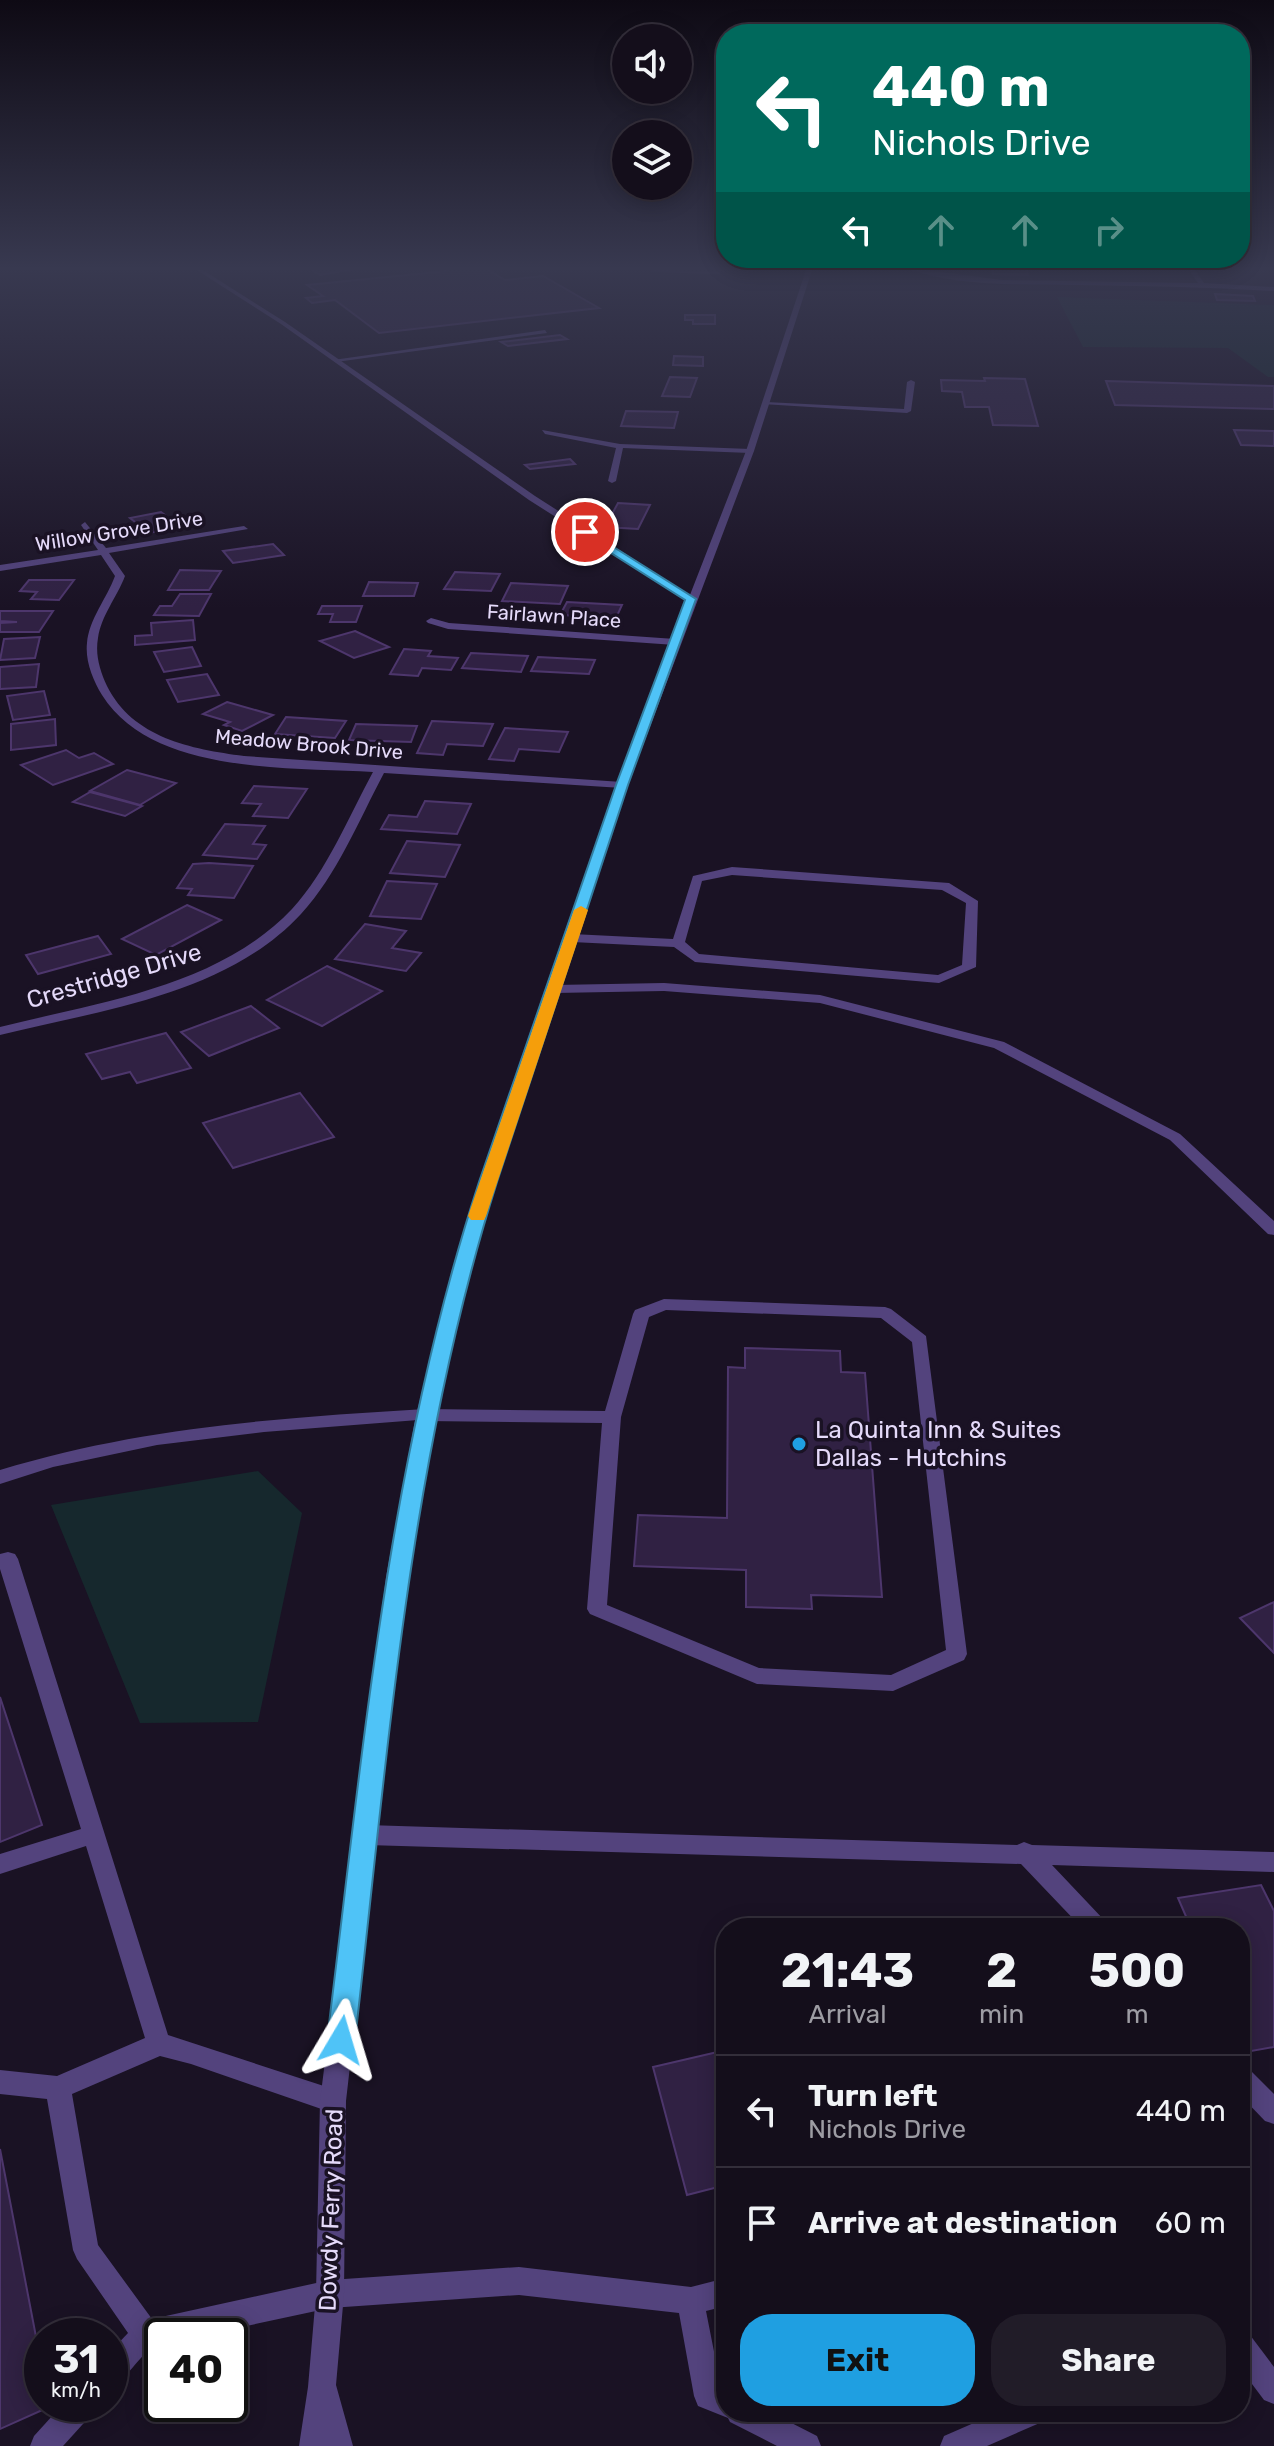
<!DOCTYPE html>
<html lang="en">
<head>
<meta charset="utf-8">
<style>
  body { margin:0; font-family:Rubik,sans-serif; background:#211c28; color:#f1f3f6; height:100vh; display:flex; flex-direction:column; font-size:30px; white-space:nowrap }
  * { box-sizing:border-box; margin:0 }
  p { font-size:26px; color:#9d9ca3 }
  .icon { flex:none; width:44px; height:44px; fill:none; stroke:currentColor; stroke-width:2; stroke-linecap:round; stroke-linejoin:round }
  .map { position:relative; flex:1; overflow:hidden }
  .sheet { position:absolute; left:716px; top:1918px; width:534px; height:504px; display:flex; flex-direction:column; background:#140e1b; border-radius:32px; box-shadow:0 4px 20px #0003,0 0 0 2px #332e3a }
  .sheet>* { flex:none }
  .guide { position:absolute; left:716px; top:24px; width:534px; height:244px; border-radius:32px; box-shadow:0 4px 20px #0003,0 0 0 2px #332e3a; background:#00695c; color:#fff; overflow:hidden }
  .controls { position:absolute; left:612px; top:24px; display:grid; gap:16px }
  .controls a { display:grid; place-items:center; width:80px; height:80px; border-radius:50%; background:#140e1b; box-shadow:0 4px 20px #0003,0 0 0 2px #332e3a; font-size:40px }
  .speed { position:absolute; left:24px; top:2318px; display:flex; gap:16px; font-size:40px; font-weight:700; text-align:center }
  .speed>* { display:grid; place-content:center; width:104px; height:104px; border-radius:50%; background:#140e1b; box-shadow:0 4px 20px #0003,0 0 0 2px #332e3a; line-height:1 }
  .speed small { font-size:20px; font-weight:400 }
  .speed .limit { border:4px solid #111; border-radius:12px; background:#fff; color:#111 }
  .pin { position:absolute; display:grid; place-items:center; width:68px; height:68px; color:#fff; margin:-34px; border:4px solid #fff; border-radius:50%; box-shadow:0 2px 8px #0007 }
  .me { position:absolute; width:88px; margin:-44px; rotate:7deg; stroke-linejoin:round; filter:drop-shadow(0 0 6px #0008) }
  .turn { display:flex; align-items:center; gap:28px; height:168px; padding:0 24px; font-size:36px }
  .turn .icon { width:104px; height:104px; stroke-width:2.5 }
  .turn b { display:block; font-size:56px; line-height:68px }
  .lanes { display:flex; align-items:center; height:76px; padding:0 24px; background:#0003; justify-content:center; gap:40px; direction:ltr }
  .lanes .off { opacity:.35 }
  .eta { display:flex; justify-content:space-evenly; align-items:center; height:136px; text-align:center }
  .eta b { font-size:48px; font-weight:700; line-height:56px }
  .action { display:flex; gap:16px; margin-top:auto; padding:16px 24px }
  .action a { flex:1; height:92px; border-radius:32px; background:#1f9fe1; color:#111; font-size:32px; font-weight:700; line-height:92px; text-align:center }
  .action a+a { background:#211c28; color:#f1f3f6 }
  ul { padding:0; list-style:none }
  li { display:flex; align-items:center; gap:24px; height:112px; padding:0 24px; border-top:2px solid #332e3a }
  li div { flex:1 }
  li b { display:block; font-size:30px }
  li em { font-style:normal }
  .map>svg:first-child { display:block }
  .green { fill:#16282d }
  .building { fill:#302143; stroke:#4d366c; stroke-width:2 }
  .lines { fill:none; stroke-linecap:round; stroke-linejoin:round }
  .service { fill:#53437d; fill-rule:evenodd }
  .minor { fill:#53437d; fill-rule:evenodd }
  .tertiary { fill:#53437d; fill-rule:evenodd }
  .route { fill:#4fc3f7; stroke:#337fa1; stroke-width:2 }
  .slow { fill:#f59e0b }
  .poi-dot { fill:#1f9fe1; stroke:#1a1224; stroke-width:3 }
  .labels { text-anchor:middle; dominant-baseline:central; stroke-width:7; stroke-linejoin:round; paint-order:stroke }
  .far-street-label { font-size:20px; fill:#e5dafa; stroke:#1a1224 }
  .street-label { font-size:24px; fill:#e5dafa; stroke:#1a1224 }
  .poi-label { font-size:24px; fill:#e5dafa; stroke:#1a1224; text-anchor:start }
</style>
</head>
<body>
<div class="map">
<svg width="1274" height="2446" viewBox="0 0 1274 2446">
  <rect width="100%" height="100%" fill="#1a1224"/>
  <g class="green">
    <path d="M1057 297 1274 305V377H1268L1228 348 1083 347Z"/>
    <path d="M258 1471 302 1513 258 1722 140 1723 51 1505Z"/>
  </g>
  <g class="building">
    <path d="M307 267H366L320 275Z"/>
    <path d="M441 267H483L505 280 543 276 599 308 379 333 335 300 312 303 306 298 323 296 307 285 447 271Z"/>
    <path d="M656 267H722L719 273 653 271Z"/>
    <path d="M992 268H1026L1028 275 993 274Z"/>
    <path d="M1215 294 1253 296 1255 301 1217 300Z"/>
    <path d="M685 315H715V324H693V320H685Z"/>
    <path d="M560 335 567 339 508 346 501 342Z"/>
    <path d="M674 356 703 357V366L673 365Z"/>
    <path d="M670 377 697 378 690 397 662 396Z"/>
    <path d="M984 378 1025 379 1038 426 993 425 989 407H965L962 392 942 391 941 380 985 381Z"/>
    <path d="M1106 381 1274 386V409L1115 405Z"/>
    <path d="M626 411 678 412 674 428 621 426Z"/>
    <path d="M1234 430 1274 431V446L1241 445Z"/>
    <path d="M570 459 575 464 530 469 525 465Z"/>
    <path d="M618 503 650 505 638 529 605 527Z"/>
    <path d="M161 512 181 527 149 533 130 518Z"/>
    <path d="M273 544 284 555 233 563 223 551Z"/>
    <path d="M180 570 221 571 209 590H168Z"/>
    <path d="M455 572 500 574 491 591 444 589Z"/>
    <path d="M29 580H74L59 600 31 599 37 592 20 591Z"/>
    <path d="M369 582 418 583 414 596H363Z"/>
    <path d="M511 583 568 586 560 604 502 601Z"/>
    <path d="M180 594H211L199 616 154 615 160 606H172Z"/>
    <path d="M567 602 622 605 616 618 560 615Z"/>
    <path d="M322 606H362L356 622H330L333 614H318Z"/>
    <path d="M0 611H53L39 632H0V623L17 622 0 621Z"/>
    <path d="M193 620 195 640 135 645V636L152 635 151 623Z"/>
    <path d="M355 631 389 647 354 658 320 641Z"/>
    <path d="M40 637 35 658 0 660 4 639Z"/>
    <path d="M192 647 201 666 164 672 154 652Z"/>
    <path d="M404 649 431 651 428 656 458 658 451 670 422 668 418 676 390 674Z"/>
    <path d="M471 653 528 656 521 672 462 668Z"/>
    <path d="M538 657 595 660 589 674 531 671Z"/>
    <path d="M39 664 36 687 0 689V667Z"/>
    <path d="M207 674 219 695 178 702 167 680Z"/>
    <path d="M44 691 50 715 13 720 7 696Z"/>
    <path d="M227 702 273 715 242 731 224 725 230 722 203 714Z"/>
    <path d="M286 717 346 721 335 738 275 734Z"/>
    <path d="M55 719 56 745 11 750V724Z"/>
    <path d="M432 721 493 724 483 746 447 744 443 755 417 753Z"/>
    <path d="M356 724 417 726 411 742 349 740Z"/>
    <path d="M505 728 568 732 559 752 519 749 514 761 489 759Z"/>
    <path d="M66 750 79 758 94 753 113 764 53 785 21 765Z"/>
    <path d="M127 770 176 783 140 805 90 791Z"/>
    <path d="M254 786 307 789 288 818 253 816 261 804 242 803Z"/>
    <path d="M90 792 142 806 125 816 73 802Z"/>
    <path d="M425 801 471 804 457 834 381 829 389 815 417 817Z"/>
    <path d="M225 824 265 826 253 844 266 845 257 859 203 855Z"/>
    <path d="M407 841 460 845 445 877 390 873Z"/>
    <path d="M193 864 209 863 253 866 234 898 188 895 192 889 177 888Z"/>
    <path d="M387 881 437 884 421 919 370 916Z"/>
    <path d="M187 905 221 920 156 955 122 939Z"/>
    <path d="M365 924 406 931 392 948 421 953 406 971 335 959Z"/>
    <path d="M98 936 111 954 38 974 26 955Z"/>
    <path d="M327 966 382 991 322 1026 267 1000Z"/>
    <path d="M251 1006 279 1028 209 1056 181 1032Z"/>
    <path d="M166 1033 191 1068 137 1083 130 1072 102 1079 86 1054Z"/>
    <path d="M300 1093 334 1137 233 1168 203 1123Z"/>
    <path d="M745 1348 840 1351 841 1372 865 1373 882 1597 811 1595 812 1609 746 1607V1570L634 1566 638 1515 727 1518 728 1367 745 1368Z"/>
    <path d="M1274 1602V1653L1240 1618Z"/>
    <path d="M0 1697 42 1825 0 1842Z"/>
    <path d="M1261 1885 1274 1911V2047L1246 2052 1240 2038V1928H1191L1178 1898Z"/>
    <path d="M726 2050V2185L687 2195 653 2067Z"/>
    <path d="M0 2149 42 2368V2404H49V2407L0 2429Z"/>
  </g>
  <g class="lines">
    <g class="service">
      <path d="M235 267H268L198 270 201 268Z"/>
      <path d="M904 267 1002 280 1198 283 1187 267H1193L1204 283 1274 287V291C1207 287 1140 286 1073 285 1022 284 951 287 904 267Z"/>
      <path d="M545 330 547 333 336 362 333 360Z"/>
      <path d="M911 380 915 382 911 411 907 413 762 404 766 402 904 409 907 382Z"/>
      <path d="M542 430 620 444 750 449 754 451 750 453 623 448 616 481 612 483 608 481 616 448 545 434Z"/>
      <path d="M732 867 949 883 978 901 976 967 939 983 695 962 674 947 572 942 565 938 572 934 673 939 693 876ZM732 875 942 890 966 903 962 965 938 975 699 954 685 942 702 881Z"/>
      <path d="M664 983 820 995 1004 1042 1180 1134 1274 1221V1235L1268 1234 1170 1140 994 1048 820 1003 664 991 555 993 548 989 555 985Z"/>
      <path d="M664 1299 885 1307 891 1309 926 1336 967 1654 964 1660 893 1691 757 1684 590 1614 587 1609 602 1423 425 1421 419 1419 416 1415 419 1411 425 1409 605 1411 633 1314 635 1310ZM666 1310 881 1318 912 1342 946 1650 891 1675 759 1668 607 1605 621 1417 649 1317Z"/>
      <path d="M8 1552 15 1554 18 1559 168 2035 333 2089 342 2092 346 2101 342 2110 333 2113 191 2064 160 2056 72 2094 98 2245 152 2319 330 2280 519 2267 691 2287 726 2278V2306L706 2311 721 2387 726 2390V2412H770L817 2436 821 2446H777L730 2422 728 2418 698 2406 694 2396 679 2313 519 2295 330 2308 200 2336H162V2344C140 2349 131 2378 110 2387V2352L128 2333 77 2259 73 2250 47 2099 0 2094V2070L57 2076 145 2038 86 1846 0 1874V1854L81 1829 0 1569V1554Z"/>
      <path d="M367 1825 1017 1845 1024 1842 1032 1845 1274 1852V1872L1052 1865 1105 1921 1109 1928H1082L1021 1864 367 1845 359 1842 356 1835 359 1828Z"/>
      <path d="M1240 2065 1249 2069 1274 2094V2124L1265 2121 1240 2095Z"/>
      <path d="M1240 2331 1250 2335 1274 2367V2404L1264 2400 1240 2368Z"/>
      <path d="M63 2404H96L92 2414 63 2446H30L34 2436Z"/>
      <path d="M999 2412H1046L1042 2422 987 2446H940L944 2436Z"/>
    </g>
    <g class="minor">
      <path d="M192 267H198L285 322 535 496 696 599 688 601 529 500 281 324Z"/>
      <path d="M85 522 106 548 244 526 248 529 109 553 125 576C117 597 101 616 98 638 95 655 100 671 107 686 133 738 191 749 244 756L622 782 628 785 622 788 384 773C359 820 337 875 301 914 226 995 101 1010 0 1035V1027C99 1002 218 987 292 909 327 871 348 818 373 772 290 767 152 775 102 695 93 680 85 661 87 643 89 619 107 598 115 576L101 555 0 571V565L98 550 81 525Z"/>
      <path d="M431 618 449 623 675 639 680 642 675 645 448 629 428 623 426 621Z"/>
      <path d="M425 1409 431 1411 434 1415 431 1419 264 1432 157 1445 53 1467 0 1484V1470C140 1427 279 1418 425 1409Z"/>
    </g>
    <path class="tertiary" d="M807 267H813L754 451 628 785 514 1126 478 1238 434 1415 406 1577 346 2101 344 2294 336 2385 353 2446H299L308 2387 316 2294 320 2101 386 1577 416 1415 462 1238 500 1126 616 785 746 451Z"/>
  </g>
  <linearGradient id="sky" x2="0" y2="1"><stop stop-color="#0e0a14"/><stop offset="0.44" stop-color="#383950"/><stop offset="1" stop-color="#383950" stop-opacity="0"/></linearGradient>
  <rect width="1274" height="609" fill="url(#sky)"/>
  <path class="route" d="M585 529 696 599 628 785 497 1182C409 1460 388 1752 355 2040L351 2049 341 2053 331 2049 327 2040C363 1751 388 1460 479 1182L616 785 685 600 581 534Z"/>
  <path class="slow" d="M581 906 588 910 486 1216 484 1220H471L468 1216 574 910Z"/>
  <circle class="poi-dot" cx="799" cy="1444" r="8"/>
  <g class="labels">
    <g class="far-street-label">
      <text transform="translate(119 531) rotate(-9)">Willow Grove Drive</text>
      <text transform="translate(554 616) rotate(4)">Fairlawn Place</text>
      <text transform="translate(309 744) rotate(5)">Meadow Brook Drive</text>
    </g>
    <g class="street-label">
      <text transform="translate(114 976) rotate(-16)">Crestridge Drive</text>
      <text transform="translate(331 2210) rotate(-88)">Dowdy Ferry Road</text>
    </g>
    <g class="poi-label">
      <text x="815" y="1430">La Quinta Inn &amp; Suites<tspan x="815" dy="28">Dallas - Hutchins</tspan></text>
    </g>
  </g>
</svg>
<div class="controls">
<a><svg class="icon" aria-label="sound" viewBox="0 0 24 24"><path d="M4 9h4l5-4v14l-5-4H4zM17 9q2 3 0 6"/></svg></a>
<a><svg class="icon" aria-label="layers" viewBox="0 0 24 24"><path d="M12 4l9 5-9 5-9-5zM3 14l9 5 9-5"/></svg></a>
</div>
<div class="speed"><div>31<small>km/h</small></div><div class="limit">40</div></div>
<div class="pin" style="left:585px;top:532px;background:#d93025"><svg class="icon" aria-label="arrive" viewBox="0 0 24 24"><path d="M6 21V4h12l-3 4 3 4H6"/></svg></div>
<svg class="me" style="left:341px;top:2040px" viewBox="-20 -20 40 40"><path d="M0-17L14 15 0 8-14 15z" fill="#4fc3f7" stroke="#fff" stroke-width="4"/></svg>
<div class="guide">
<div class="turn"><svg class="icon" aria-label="left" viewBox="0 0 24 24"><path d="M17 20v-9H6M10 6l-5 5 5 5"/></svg><div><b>440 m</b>Nichols Drive</div></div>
<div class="lanes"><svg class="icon" aria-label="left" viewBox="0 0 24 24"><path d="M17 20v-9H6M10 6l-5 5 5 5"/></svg><svg class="icon off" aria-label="ahead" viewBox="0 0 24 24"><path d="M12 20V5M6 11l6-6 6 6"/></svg><svg class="icon off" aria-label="ahead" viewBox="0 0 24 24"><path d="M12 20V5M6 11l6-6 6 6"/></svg><svg class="icon off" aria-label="right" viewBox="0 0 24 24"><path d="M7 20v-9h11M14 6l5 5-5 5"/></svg></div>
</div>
<section class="sheet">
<div class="eta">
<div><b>21:43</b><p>Arrival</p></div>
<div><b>2</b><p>min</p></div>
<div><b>500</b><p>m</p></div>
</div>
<ul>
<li><svg class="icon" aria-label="left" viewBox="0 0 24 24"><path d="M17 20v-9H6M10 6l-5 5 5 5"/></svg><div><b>Turn left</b><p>Nichols Drive</p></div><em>440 m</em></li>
<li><svg class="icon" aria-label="arrive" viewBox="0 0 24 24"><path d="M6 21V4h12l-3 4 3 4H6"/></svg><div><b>Arrive at destination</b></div><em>60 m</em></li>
</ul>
<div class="action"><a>Exit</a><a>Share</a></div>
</section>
</div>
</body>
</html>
